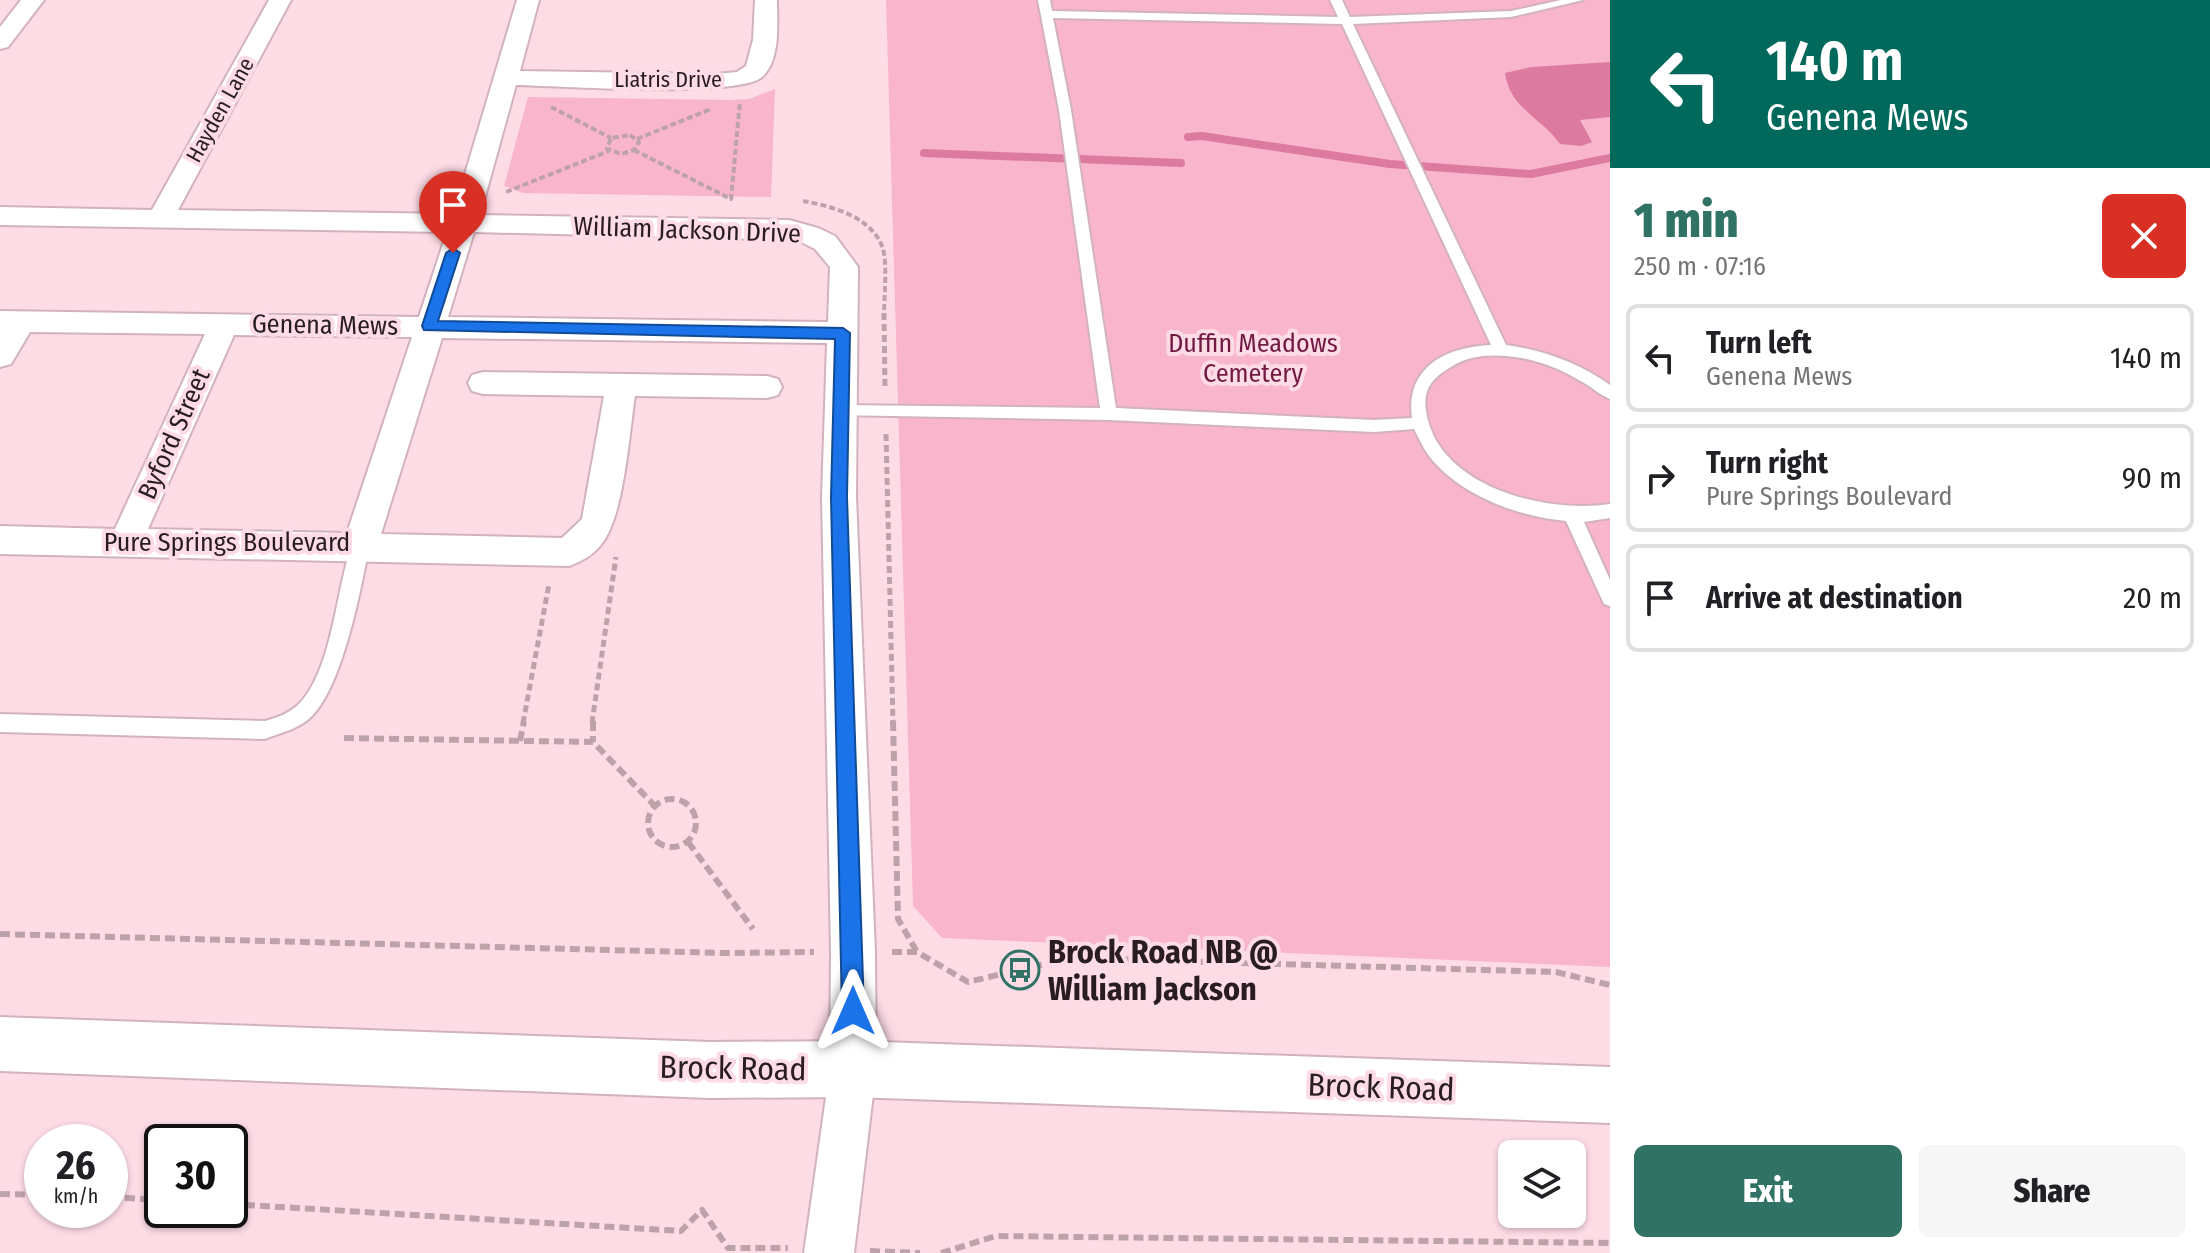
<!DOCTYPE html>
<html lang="en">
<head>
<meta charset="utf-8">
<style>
  body { margin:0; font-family:"Fira Sans Condensed",sans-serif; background:#f6f6f6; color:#202124; height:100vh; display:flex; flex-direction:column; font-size:30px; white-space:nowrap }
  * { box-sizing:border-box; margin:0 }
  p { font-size:26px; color:#757577 }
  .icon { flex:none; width:44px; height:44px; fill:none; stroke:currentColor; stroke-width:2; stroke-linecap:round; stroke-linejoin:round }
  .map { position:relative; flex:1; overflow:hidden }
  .details { display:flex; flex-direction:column; background:#fff; width:600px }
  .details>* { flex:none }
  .banner { background:#00695c; color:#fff; overflow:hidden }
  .controls { position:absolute; left:1498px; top:1140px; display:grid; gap:16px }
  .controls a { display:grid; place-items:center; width:88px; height:88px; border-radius:12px; background:#fff; box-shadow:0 2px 6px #0004; font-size:40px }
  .speed { position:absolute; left:24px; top:1124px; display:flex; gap:16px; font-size:40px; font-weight:700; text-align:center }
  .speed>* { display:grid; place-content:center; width:104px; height:104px; border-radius:50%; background:#fff; box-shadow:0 2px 6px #0004; line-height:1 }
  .speed small { font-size:20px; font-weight:400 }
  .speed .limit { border:4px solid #111; border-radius:12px; background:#fff; color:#111 }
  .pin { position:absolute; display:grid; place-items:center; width:68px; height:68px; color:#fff; margin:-82px -34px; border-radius:50% 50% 50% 0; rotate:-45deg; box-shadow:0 0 8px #0007 }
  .pin .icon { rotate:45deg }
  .me { position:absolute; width:88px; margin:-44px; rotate:0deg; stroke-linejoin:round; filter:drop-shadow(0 0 6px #0008) }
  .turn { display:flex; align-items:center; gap:28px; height:168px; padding:0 24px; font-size:36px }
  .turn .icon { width:104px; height:104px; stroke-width:2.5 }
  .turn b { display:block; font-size:56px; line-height:68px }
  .round { display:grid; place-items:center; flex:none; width:84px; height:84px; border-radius:12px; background:#f6f6f6 }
  .overview { display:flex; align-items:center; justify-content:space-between; height:136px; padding:0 24px }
  h1 { font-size:48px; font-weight:800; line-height:60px; color:#307365 }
  .primary-button { display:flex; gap:16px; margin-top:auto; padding:16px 24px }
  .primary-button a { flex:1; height:92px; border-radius:12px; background:#307365; color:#fff; font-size:32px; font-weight:800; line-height:92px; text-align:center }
  .primary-button a+a { background:#f6f6f6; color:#202124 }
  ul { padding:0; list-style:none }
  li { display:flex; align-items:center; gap:24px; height:108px; margin:0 16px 12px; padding:0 8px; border:4px solid #e0e0e0; border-radius:12px }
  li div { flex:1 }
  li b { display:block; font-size:30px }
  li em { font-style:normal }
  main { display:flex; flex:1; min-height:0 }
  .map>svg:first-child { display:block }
  .green { fill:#f9b5cc }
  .water { fill:#dd7a9f }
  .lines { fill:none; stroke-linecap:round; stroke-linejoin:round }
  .stream { stroke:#dd7a9f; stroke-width:8 }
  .service-casing { stroke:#d2b2bc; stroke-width:4 }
  .minor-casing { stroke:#d2b2bc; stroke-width:4 }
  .secondary-casing { stroke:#d2b2bc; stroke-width:4 }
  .path-far2 { stroke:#bea2aa; stroke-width:4; stroke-dasharray:6 3; stroke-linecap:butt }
  .path-far1 { stroke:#bea2aa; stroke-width:5; stroke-dasharray:7 4; stroke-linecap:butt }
  .path { stroke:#bea2aa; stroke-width:6; stroke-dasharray:10 5; stroke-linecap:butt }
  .service { fill:#fff; fill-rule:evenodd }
  .minor { fill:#fff; fill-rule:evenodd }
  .secondary { fill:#fff; fill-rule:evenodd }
  .route { fill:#1a73e8; stroke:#114b97; stroke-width:2 }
  .labels { text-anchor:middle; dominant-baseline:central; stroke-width:8; stroke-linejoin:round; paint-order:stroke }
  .far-street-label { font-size:22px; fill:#2a1d21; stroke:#fedce6 }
  .street-label { font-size:26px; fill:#2a1d21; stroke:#fedce6 }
  .park-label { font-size:26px; fill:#721942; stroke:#fedce6 }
  .near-poi-label { font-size:32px; font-weight:bold; fill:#2a1d21; stroke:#fedce6; text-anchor:start }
  .near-street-label { font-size:32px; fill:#2a1d21; stroke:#fedce6 }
</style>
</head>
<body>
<main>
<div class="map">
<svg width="1610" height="1253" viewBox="0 0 1610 1253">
  <rect width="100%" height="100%" fill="#fedce6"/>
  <g class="green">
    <path d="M886 0H1610V967L942 938 913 906Z"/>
    <path d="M775 89 771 197 523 193 504 186 528 97 730 100 749 99Z"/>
  </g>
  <path class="water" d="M1610 62V117L1580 120 1592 142 1581 146 1560 144C1541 117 1510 109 1505 73L1532 67Z"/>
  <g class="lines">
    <g class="stream">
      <path d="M1188 137 1202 136 1390 164 1531 174 1610 158"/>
      <path d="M924 153 1181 163"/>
    </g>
    <g class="service-casing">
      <g id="service">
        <path d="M1038 0H1050L1052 11 1338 17 1330 0H1342L1350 17 1511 11 1561 0H1583L1511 17 1353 24 1506 345C1544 350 1579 363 1610 385V399C1600 395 1593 388 1584 383 1565 371 1544 362 1522 358 1498 354 1472 353 1451 367 1432 378 1423 389 1426 411 1437 487 1546 514 1610 504V518L1584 522 1610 580V606L1604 604 1566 521C1519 517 1459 495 1429 456 1423 448 1419 438 1414 429L1374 432 1109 420 835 415 833 411 841 405 1100 408 1059 110ZM1053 18 1342 24 1491 345C1446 347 1405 367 1412 418L1374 420 1116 408 1071 110Z"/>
        <path d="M360 540 369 547C361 589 342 689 310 718 298 729 280 733 265 739L0 732V714L265 721C277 718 289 713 298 705 332 672 336 591 351 548 354 541 354 542 360 540Z"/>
      </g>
    </g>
    <g class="minor-casing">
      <g id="minor">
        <path d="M21 0H44L8 47 0 49V27Z"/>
        <path d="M269 0H291L178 210 453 214 517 0H539L520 71 715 74 737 72 746 66 753 40 755 0H777C777 23 781 60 762 77 739 98 556 86 516 85L480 215 789 220 818 228 835 236 858 267 856 497 875 952 876 1069 854 1253H804L830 1069 831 952 822 497 827 343 442 338 381 534 562 538 582 519 604 396 483 394 472 391 468 383 472 375 483 372 767 376 778 379 782 387 778 395 767 398 635 396C629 434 624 519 600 546 592 556 580 562 569 566L0 554V526L115 529 205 334 30 332 11 364 0 367V311L419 317 447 232 0 225V207L152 210ZM474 232 797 240 815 249 830 267 828 322 448 317ZM234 335 412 337 347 533 148 529Z"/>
      </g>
    </g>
    <g class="secondary-casing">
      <path id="secondary" d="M0 1017 710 1042 853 1041 1610 1067V1123L853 1097 710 1098 0 1071Z"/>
    </g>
    <g class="path-far2">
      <path d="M551 107 611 138"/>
      <path d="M630 135 639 142 634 150 621 154 607 149 611 138Z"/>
      <path d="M637 139 711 109"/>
      <path d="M634 150 731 199 740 101"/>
      <path d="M506 192 609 151"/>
      <path d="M803 201C831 206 870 216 882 246 888 260 884 298 884 315"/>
    </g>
    <g class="path-far1">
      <path d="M884 313 885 388"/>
      <path d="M886 434 893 723"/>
      <path d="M523 723 549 584"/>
      <path d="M592 723 616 557"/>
    </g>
    <g class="path">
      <path d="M593 721V742"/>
      <path d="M893 721 898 919 917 952"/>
      <path d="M344 738 593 742 655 806"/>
      <path d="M520 741 524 721"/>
      <circle cx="672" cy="823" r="24"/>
      <path d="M688 842 753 929"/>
      <path d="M0 934 724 953 814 952"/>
      <path d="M892 952H917L968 982 1069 958 1556 972 1610 985"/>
      <path d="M0 1194 42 1195"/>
      <path d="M110 1197 162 1200"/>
      <path d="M230 1204 681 1231 702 1210 728 1248H788"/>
      <path d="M870 1251 920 1253"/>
      <path d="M941 1253 996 1236 1610 1243"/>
    </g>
    <use href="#service" class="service"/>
    <use href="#minor" class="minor"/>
    <use href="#secondary" class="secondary"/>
  </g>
  <path class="route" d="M453 248 460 253 438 321 843 328 850 333 847 497 864 1011 861 1019 853 1022 845 1019 842 1011 831 497 835 339 424 330 422 326 446 253Z"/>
  <defs>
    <g id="bus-ring" transform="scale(2)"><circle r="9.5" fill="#fedce6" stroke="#307365" stroke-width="1.5"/><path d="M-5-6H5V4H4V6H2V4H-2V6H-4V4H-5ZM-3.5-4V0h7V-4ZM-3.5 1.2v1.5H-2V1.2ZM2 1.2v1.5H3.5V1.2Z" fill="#307365"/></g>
  </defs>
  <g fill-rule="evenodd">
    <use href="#bus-ring" x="1020" y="970"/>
  </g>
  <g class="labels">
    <g class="far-street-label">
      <text x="668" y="79">Liatris Drive</text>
      <text transform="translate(220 110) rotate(-61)">Hayden Lane</text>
    </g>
    <g class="street-label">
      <text transform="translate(687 230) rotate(2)">William Jackson Drive</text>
      <text transform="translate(325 325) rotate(1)">Genena Mews</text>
      <text transform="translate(174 434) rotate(-66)">Byford Street</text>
      <text x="227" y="542">Pure Springs Boulevard</text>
    </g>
    <g class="park-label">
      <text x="1253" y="343">Duffin Meadows<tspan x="1253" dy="30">Cemetery</tspan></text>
    </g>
    <g class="near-poi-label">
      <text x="1048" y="952">Brock Road NB @<tspan x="1048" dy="37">William Jackson</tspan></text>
    </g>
    <g class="near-street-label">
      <text transform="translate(733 1068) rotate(1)">Brock Road</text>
      <text transform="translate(1381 1087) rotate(2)">Brock Road</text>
    </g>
  </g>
</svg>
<div class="controls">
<a><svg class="icon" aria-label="layers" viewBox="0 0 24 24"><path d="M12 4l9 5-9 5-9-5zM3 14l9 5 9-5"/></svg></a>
</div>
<div class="speed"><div>26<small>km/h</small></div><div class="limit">30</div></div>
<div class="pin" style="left:453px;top:253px;background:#d93025"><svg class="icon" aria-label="arrive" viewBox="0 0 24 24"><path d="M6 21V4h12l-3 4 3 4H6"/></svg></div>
<svg class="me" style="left:853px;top:1011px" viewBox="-20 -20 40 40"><path d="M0-17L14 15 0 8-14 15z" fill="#1a73e8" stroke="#fff" stroke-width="4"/></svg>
</div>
<section class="details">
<div class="banner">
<div class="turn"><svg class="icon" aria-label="left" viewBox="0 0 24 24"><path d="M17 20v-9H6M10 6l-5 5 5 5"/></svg><div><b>140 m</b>Genena Mews</div></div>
</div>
<div class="overview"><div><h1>1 min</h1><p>250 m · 07:16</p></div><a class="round" style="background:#d93025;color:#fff"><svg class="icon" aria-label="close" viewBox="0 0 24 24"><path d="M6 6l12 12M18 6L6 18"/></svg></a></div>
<ul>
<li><svg class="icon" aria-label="left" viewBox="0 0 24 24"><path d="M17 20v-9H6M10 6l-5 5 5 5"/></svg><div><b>Turn left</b><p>Genena Mews</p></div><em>140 m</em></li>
<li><svg class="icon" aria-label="right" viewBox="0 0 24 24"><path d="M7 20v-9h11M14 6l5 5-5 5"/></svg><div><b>Turn right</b><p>Pure Springs Boulevard</p></div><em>90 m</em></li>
<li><svg class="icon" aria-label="arrive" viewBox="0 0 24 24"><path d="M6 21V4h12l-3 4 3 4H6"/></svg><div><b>Arrive at destination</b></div><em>20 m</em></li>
</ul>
<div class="primary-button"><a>Exit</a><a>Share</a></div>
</section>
</main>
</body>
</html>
